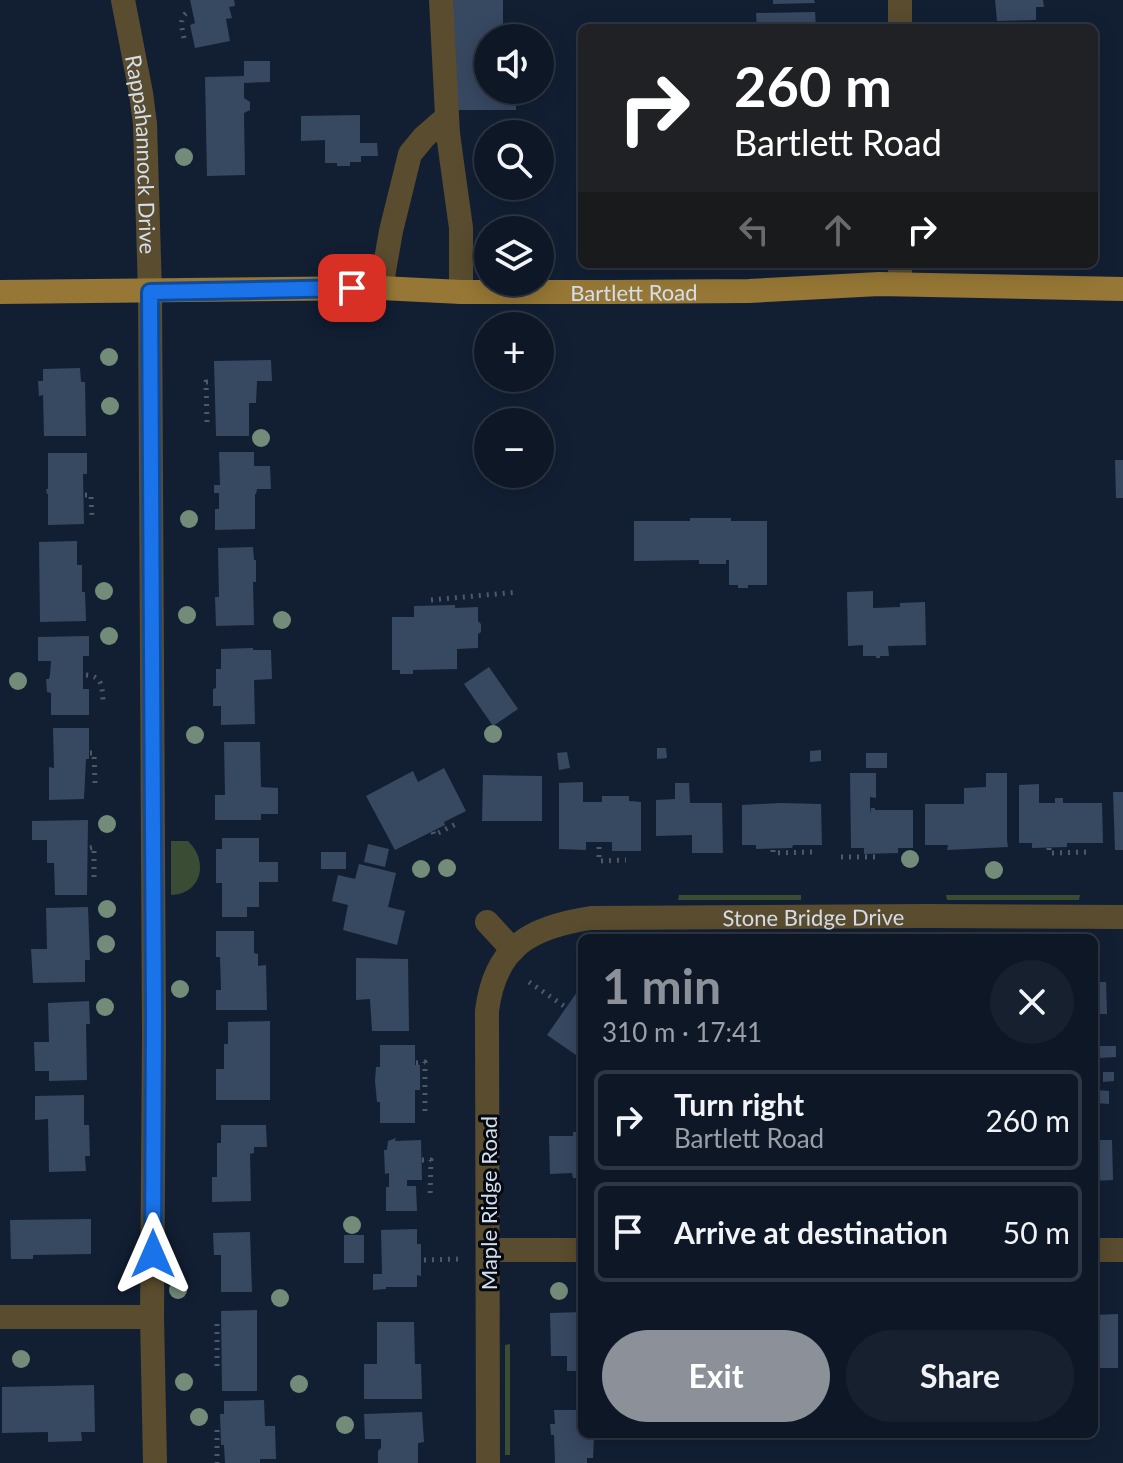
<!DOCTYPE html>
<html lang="en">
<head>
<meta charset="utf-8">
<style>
  body { margin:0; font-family:Lato,sans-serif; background:#17202e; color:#f1f3f6; height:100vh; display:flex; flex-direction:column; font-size:30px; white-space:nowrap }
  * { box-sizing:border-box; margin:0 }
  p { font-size:26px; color:#9b9fa7 }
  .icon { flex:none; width:44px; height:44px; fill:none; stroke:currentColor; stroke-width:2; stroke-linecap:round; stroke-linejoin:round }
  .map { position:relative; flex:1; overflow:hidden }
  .details { position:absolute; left:578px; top:934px; width:520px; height:504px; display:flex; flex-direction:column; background:#0e1726; border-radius:12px; box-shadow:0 4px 20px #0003,0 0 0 2px #2e3643 }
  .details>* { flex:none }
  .top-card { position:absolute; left:578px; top:24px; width:520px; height:244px; border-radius:12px; box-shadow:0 4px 20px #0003,0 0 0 2px #2e3643; background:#202124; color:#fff; overflow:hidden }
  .fabs { position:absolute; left:474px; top:24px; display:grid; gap:16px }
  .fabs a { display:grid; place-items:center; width:80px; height:80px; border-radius:50%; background:#0e1726; box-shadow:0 4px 20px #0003,0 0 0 2px #2e3643; font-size:40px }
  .pin { position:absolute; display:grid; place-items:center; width:68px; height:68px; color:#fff; margin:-34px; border-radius:16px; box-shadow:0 4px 12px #0006 }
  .me { position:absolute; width:88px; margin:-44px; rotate:0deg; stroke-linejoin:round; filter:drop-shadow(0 0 6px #0008) }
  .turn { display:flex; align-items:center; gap:28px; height:168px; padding:0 24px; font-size:36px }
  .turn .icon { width:104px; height:104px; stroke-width:2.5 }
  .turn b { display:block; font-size:56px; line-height:68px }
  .lanes { display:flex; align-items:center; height:76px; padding:0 24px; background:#0003; justify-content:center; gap:40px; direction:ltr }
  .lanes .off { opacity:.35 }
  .round { display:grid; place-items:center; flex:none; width:84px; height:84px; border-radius:42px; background:#17202e }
  .summary { display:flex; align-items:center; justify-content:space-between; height:136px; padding:0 24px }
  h1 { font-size:48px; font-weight:700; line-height:60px; color:#8c9099 }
  .primary-button { display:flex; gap:16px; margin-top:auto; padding:16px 24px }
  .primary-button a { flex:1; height:92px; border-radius:48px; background:#8c9099; color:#fff; font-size:32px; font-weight:700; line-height:92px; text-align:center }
  .primary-button a+a { background:#17202e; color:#f1f3f6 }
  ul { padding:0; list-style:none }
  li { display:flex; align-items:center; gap:24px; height:100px; margin:0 16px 12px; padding:0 8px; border:4px solid #2e3643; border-radius:12px }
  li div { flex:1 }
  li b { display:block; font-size:30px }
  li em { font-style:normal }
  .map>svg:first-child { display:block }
  .green { fill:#3b4c34 }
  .building { fill:#374861 }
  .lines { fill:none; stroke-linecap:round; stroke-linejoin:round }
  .path { stroke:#4d586b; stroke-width:5; stroke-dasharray:2 6; stroke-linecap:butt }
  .minor { stroke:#5a4c2e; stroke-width:24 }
  .major { stroke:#967735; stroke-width:24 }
  .tree { fill:#728c79 }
  .route-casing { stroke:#114b97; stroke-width:20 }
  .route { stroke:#1a73e8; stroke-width:14 }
  .labels { text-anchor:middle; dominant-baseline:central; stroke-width:6; stroke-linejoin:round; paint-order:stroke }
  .street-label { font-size:22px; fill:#d5deec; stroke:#050911 }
</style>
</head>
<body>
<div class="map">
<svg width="1123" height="1463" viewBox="0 0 1123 1463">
  <rect width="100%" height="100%" fill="#121f33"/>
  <g class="green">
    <path d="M171 841H188C209 861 202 894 171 895Z"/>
    <path d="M679 895H801V900H678Z"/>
    <path d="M946 895H1080L1079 900H947Z"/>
    <path d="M510 1344V1455H505V1345Z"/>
  </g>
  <g class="building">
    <path d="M190 0H234L235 6 229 7 232 18 226 19 230 41 195 48 190 25 195 23Z"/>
    <path d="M452 0H503V38H488V90H516V110H453Z"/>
    <path d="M773 0H814L815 3 773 4Z"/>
    <path d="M995 0H1043L1044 7H1036V20L997 21Z"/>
    <path d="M815 12 816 28H757L756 13Z"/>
    <path d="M244 61H270V82L244 83V98L250 102V110L244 113 245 175 207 176 205 77 244 76Z"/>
    <path d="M360 115V143H377L378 156H361V162H350V166H337V163H325V140L301 141V116Z"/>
    <path d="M271 360 272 381H257L256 403H249V436H216L214 361Z"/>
    <path d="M80 368 81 382H85L86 436H44L43 395 39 396 38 381H43V369Z"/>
    <path d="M219 452H254V466H270L271 489H257L256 494H255V529L215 530V509H219V493H214V485H220Z"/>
    <path d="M48 453H87V474H83L84 524 48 525V494H47L46 489H48Z"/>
    <path d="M1115 460H1123V498H1116Z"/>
    <path d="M690 518H731V521H767V585H748V588H738V585H729V560H726V564H699V560L634 561V521H690Z"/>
    <path d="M77 541V565H82V592H85L86 621 40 622 39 542Z"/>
    <path d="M253 547 254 560H256V582H253L254 625 216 626 215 597H219L218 548Z"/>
    <path d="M873 591V608L900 607V603L925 602 926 645 888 646 889 656H880V658H876V656H863V645L848 646 847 592Z"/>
    <path d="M455 605V608L478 607V621L481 624V632L478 634V648L457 649V669L413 670V674H400V670H392V617H414V606Z"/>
    <path d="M89 636V656H83V689H89V715H51V693L47 692 46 679H49L50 675 51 661H38V637Z"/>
    <path d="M253 648V650H271L272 679 254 680 255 724 221 725V706H213V689L216 688V669H221V649Z"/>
    <path d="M489 667 518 709 493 726 464 684Z"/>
    <path d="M53 728H89V759H86L84 799 49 800V767L54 768Z"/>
    <path d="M224 742H260L261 787 278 788V814H261V820H215V795H225Z"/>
    <path d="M657 748H666L667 758 657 759Z"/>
    <path d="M821 750V761L810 762V751Z"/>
    <path d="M567 752 570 768 559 770 557 753Z"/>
    <rect x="866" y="753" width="21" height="15"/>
    <path d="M444 768 466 811 444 822 445 825 395 850 366 796 413 771 418 782Z"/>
    <path d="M850 773H876V798L870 797V814L871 808H875V810H913V848H898V853L864 854V848H851Z"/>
    <path d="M986 773H1007V840L1008 847 947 850 948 845H925V804H964V788L986 787Z"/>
    <path d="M483 775 542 776V821H482Z"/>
    <path d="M583 782V802H602V796H629V801L641 802V851H612V842H586V850L559 849V783Z"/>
    <path d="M675 783H689L690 803H722L723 853H692V835L656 836V800L675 799Z"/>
    <path d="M1039 784V803H1055V798H1063V803H1102L1103 843H1067V847L1032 848V843H1019V785Z"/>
    <path d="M1113 792H1123V850H1115Z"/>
    <path d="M780 803 821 804 822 845H793L792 848 756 849V845H742V805Z"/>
    <path d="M88 820 87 895H55L54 863H47V840H32V821Z"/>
    <path d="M222 838H259V862H278V882H259V907H247V917H222V883H216V849H222Z"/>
    <path d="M368 844 389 849 385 867 364 862Z"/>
    <rect x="321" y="852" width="25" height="17"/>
    <path d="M359 864 396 873 388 907 405 911 397 945 343 930 348 905 332 901 338 875 355 879Z"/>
    <path d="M88 907 90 960H85V982L33 983 31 949H47L46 908Z"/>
    <path d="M216 931H254V953L258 954V966L266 965 267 1010H216V990H221L220 957H216Z"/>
    <path d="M356 958 408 959 409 1031H372L370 999 356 1000Z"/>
    <path d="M1094 982H1106L1107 1014H1094Z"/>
    <path d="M582 985V1047L576 1055 547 1035Z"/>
    <path d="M89 1001 90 1024H86L87 1080 49 1081V1071H35L34 1042H49L48 1003Z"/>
    <path d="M270 1021V1100H216V1069H224V1044H228V1022Z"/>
    <path d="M380 1045H415V1065H420V1090H415V1123H380V1102H377L375 1081 376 1067H380Z"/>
    <path d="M1099 1046H1116V1057L1099 1058Z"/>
    <path d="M1103 1072H1114V1081L1103 1082Z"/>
    <path d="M1096 1090 1109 1091V1104L1096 1103Z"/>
    <path d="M84 1095V1125H89L90 1156H85L86 1171 49 1172 48 1119 35 1120V1096Z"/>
    <path d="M221 1125H266L267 1147H254V1153L250 1154 251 1201 212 1202V1177H217V1143H221Z"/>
    <path d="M573 1132H582V1178H573L572 1173 550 1174 549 1136H573Z"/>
    <path d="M396 1138 395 1141 421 1140 422 1180H407V1186H416L417 1211H386V1187H389V1173L385 1174 384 1150H387L388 1141Z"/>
    <path d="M1094 1140H1112L1113 1180 1094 1181Z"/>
    <path d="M91 1219V1254L33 1255V1259H11L10 1220Z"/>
    <path d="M417 1229V1244H421V1276L417 1275V1287H386V1289L373 1290V1274H382L381 1230Z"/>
    <path d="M250 1232 252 1292H221V1255H214L213 1233Z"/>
    <rect x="344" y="1235" width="20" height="28"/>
    <path d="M257 1310V1391H222L221 1311Z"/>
    <path d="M582 1312V1371H567V1356H551L550 1313Z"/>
    <path d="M1118 1314V1368H1094V1315Z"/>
    <path d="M377 1322H414L415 1364H421L422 1399H364V1364H377Z"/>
    <path d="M94 1385 95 1432H81L82 1441 48 1442V1432L2 1433V1387Z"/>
    <path d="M264 1400 265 1426H275L276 1459H260V1463H225L224 1445H221L220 1414H224V1401Z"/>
    <path d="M554 1410H582V1434H592V1437H594L593 1458H587V1463H555L554 1435H551L550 1424H555Z"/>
    <path d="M422 1412 424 1442 418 1443V1463H378V1451L381 1448V1439H365L364 1414Z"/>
  </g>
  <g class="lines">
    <g class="path">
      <path d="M184 38C182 28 178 16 190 11"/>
      <path d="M207 422 206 382H214"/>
      <path d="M85 495H91L92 518"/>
      <path d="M431 600 518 592"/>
      <path d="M86 675C102 676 102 686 103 700"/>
      <path d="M90 753H94L95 784"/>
      <path d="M433 832 434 835 458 823"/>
      <path d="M599 847V861L626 860"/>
      <path d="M90 848 94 847V883"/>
      <path d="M1049 848V853L1091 852"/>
      <path d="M773 850V853L812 852"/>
      <path d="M841 857H878"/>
      <path d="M529 982 564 1006"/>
      <path d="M416 1063 425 1062V1111"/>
      <path d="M422 1160H431L430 1198"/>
      <path d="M424 1260 461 1259"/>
      <path d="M217 1366V1319"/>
      <path d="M217 1430V1463"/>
    </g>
    <g class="minor">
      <path id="s1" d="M123 0 141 93 145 124 150 292 154 1034 152 1317 155 1463"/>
      <path d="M441 0 448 134 461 228V292"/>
      <path d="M900 0V28"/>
      <path d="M900 284V264"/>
      <path d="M381 288 391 231 410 154 424 137 447 117"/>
      <path d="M487 922 513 950"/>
      <path d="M488 1250H582"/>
      <path d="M1094 1250H1123"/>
      <path d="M0 1317H152"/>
      <path id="s2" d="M488 1463 487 1011C495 946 531 927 591 918L927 916 1123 917"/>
    </g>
    <path class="major" id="s3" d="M0 292 381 288 461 292H612L749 291 879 284 1123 289"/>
  </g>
  <g class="tree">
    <circle cx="184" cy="157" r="9"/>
    <circle cx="109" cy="357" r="9"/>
    <circle cx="110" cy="406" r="9"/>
    <circle cx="261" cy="438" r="9"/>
    <circle cx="189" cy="519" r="9"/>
    <circle cx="104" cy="591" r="9"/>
    <circle cx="187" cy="615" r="9"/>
    <circle cx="282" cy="620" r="9"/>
    <circle cx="109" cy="636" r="9"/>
    <circle cx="18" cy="681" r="9"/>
    <circle cx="493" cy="734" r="9"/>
    <circle cx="195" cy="735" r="9"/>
    <circle cx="107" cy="824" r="9"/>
    <circle cx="910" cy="859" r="9"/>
    <circle cx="447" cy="868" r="9"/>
    <circle cx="421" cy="869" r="9"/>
    <circle cx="994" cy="870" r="9"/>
    <circle cx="107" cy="909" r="9"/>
    <circle cx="106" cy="944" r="9"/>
    <circle cx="180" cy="989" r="9"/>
    <circle cx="105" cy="1007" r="9"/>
    <circle cx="352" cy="1225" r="9"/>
    <circle cx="178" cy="1290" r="9"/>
    <circle cx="559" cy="1291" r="9"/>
    <circle cx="280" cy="1298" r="9"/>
    <circle cx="21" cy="1359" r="9"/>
    <circle cx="184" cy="1382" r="9"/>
    <circle cx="299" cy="1384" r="9"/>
    <circle cx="199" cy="1417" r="9"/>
    <circle cx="345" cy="1425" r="9"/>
  </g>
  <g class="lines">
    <g class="route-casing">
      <path id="route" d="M153 1254 154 1013 150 292 352 288"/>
    </g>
    <use href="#route" class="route"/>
  </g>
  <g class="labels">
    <g class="street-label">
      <text stroke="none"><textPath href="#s1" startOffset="156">Rappahannock Drive</textPath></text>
      <text stroke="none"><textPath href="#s3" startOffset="634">Bartlett Road</textPath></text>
      <text stroke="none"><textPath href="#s2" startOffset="828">Stone Bridge Drive</textPath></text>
      <text transform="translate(488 1203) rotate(-90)">Maple Ridge Road</text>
    </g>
  </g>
</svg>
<div class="fabs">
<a><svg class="icon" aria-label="sound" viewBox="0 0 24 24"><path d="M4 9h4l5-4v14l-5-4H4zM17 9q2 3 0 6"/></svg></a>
<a><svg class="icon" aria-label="search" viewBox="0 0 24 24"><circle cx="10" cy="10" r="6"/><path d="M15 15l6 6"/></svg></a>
<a><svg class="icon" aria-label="layers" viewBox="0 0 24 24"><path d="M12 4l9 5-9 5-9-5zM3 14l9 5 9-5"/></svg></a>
<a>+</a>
<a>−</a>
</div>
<div class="pin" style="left:352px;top:288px;background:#d93025"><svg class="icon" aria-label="arrive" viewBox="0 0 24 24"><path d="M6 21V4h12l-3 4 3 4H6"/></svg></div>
<svg class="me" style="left:153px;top:1254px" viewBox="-20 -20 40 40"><path d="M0-17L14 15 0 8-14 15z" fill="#1a73e8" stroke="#fff" stroke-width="4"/></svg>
<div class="top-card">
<div class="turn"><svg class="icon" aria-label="right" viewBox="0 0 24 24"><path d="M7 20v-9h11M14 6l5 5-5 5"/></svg><div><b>260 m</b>Bartlett Road</div></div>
<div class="lanes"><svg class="icon off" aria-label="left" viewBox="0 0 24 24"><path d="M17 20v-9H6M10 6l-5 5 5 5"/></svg><svg class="icon off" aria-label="ahead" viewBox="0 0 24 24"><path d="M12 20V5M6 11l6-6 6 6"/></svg><svg class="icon" aria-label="right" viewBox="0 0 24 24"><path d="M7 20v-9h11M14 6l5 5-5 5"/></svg></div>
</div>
<section class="details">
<div class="summary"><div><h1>1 min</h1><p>310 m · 17:41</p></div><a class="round"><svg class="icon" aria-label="close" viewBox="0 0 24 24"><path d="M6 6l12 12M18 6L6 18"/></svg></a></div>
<ul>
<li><svg class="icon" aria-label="right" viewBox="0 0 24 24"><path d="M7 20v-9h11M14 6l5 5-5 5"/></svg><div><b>Turn right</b><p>Bartlett Road</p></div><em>260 m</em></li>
<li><svg class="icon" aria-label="arrive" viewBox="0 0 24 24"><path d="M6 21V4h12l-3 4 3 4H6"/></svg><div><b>Arrive at destination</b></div><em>50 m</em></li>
</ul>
<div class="primary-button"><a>Exit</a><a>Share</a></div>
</section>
</div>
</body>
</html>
